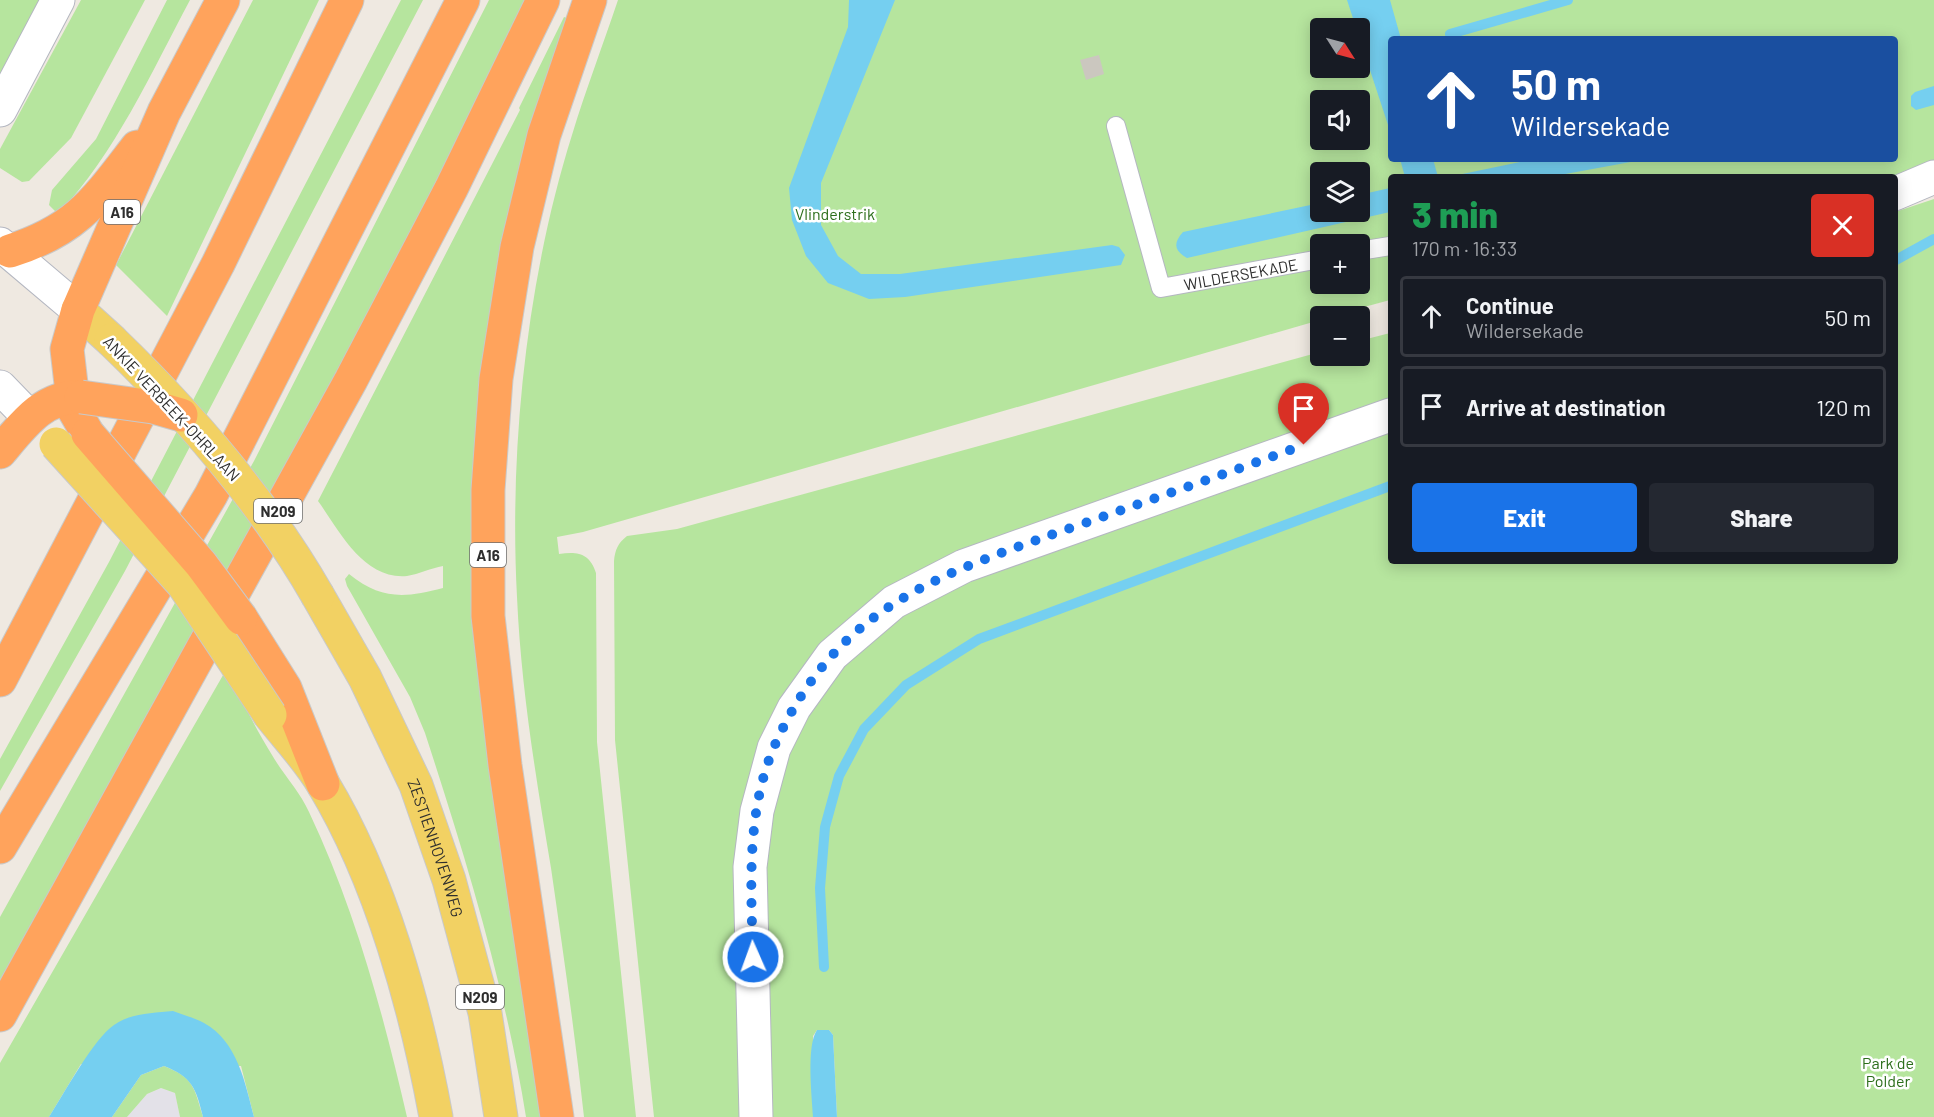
<!DOCTYPE html>
<html lang="en">
<head>
<meta charset="utf-8">
<style>
  body { margin:0; font-family:Barlow,sans-serif; background:#242831; color:#f1f3f6; height:100vh; display:flex; flex-direction:column; font-size:22px; white-space:nowrap }
  * { box-sizing:border-box; margin:0 }
  p { font-size:20px; color:#9ea1a6 }
  .icon { flex:none; width:33px; height:33px; fill:none; stroke:currentColor; stroke-width:2; stroke-linecap:round; stroke-linejoin:round }
  .map { position:relative; flex:1; overflow:hidden }
  .details { position:absolute; left:1388px; top:174px; width:510px; height:390px; display:flex; flex-direction:column; background:#171b24; border-radius:6px; box-shadow:0 3px 15px #0003 }
  .details>* { flex:none }
  .banner { position:absolute; left:1388px; top:36px; width:510px; height:126px; border-radius:6px; box-shadow:0 3px 15px #0003; background:#1a4fa0; color:#fff; overflow:hidden }
  .needle { width:39px; rotate:126deg }
  .controls { position:absolute; left:1310px; top:18px; display:grid; gap:12px }
  .controls a { display:grid; place-items:center; width:60px; height:60px; border-radius:6px; background:#171b24; box-shadow:0 3px 15px #0003; font-size:30px }
  .pin { position:absolute; display:grid; place-items:center; width:51px; height:51px; color:#fff; margin:-62px -26px; border-radius:50% 50% 50% 0; rotate:-45deg; box-shadow:0 0 6px #0007 }
  .pin .icon { rotate:45deg }
  .me { position:absolute; width:66px; margin:-33px; rotate:358deg; stroke-linejoin:round; filter:drop-shadow(0 0 4px #0008) }
  .turn { display:flex; align-items:center; gap:21px; height:126px; padding:0 24px; font-size:27px }
  .turn .icon { width:78px; height:78px; stroke-width:2.5 }
  .turn b { display:block; font-size:42px; line-height:51px }
  .round { display:grid; place-items:center; flex:none; width:63px; height:63px; border-radius:6px; background:#242831 }
  .head { display:flex; align-items:center; justify-content:space-between; height:102px; padding:0 24px }
  h1 { font-size:36px; font-weight:800; line-height:45px; color:#1e9e55 }
  .primary-button { display:flex; gap:12px; margin-top:auto; padding:12px 24px }
  .primary-button a { flex:1; height:69px; border-radius:6px; background:#1a73e8; color:#fff; font-size:24px; font-weight:800; line-height:69px; text-align:center }
  .primary-button a+a { background:#242831; color:#f1f3f6 }
  ul { padding:0; list-style:none }
  li { display:flex; align-items:center; gap:18px; height:81px; margin:0 12px 9px; padding:0 12px; border:3px solid #363941; border-radius:6px }
  li div { flex:1 }
  li b { display:block; font-size:22px }
  li em { font-style:normal }
  .map>svg:first-child { display:block }
  .industrial { fill:#e3e1e8 }
  .green { fill:#b6e59e; fill-rule:evenodd }
  .water { fill:#75cff0 }
  .lines { fill:none; stroke-linecap:round; stroke-linejoin:round }
  .stream { stroke:#75cff0; stroke-width:10 }
  .building { fill:#cbc7bf }
  .service-casing { stroke:#b4b7c1; stroke-width:20 }
  .minor-casing { stroke:#b4b7c1; stroke-width:35 }
  .tertiary-casing { stroke:#b4b7c1; stroke-width:35 }
  .secondary-casing { stroke:#b4b7c1; stroke-width:35 }
  .primary-casing { stroke:#c9c9c9; stroke-width:35 }
  .motorway-casing { stroke:#c9c9c9; stroke-width:35 }
  .service { stroke:#fff; stroke-width:18 }
  .minor { stroke:#fff; stroke-width:33 }
  .tertiary { stroke:#fff; stroke-width:33 }
  .secondary { stroke:#fff; stroke-width:33 }
  .primary { stroke:#f2d163; stroke-width:33 }
  .motorway { stroke:#ffa35c; stroke-width:33 }
  .primary-bridge-casing { stroke:#c9c9c9; stroke-width:35; stroke-linecap:butt }
  .motorway-bridge-casing { stroke:#c9c9c9; stroke-width:35; stroke-linecap:butt }
  .primary-bridge { stroke:#f2d163; stroke-width:33 }
  .motorway-bridge { stroke:#ffa35c; stroke-width:33 }
  .route { stroke:#1a73e8; stroke-width:10; stroke-dasharray:0 18 }
  .labels { text-anchor:middle; dominant-baseline:central; stroke-width:5; stroke-linejoin:round; paint-order:stroke }
  .shield { fill:#fff; stroke:#6d6d6d; stroke-width:1.5 }
  .shield-label { font-size:15px; font-weight:bold; fill:#2e2e2e }
  .park-label { font-size:16px; fill:#2c6e1b; stroke:#fff }
  .street-label { font-size:16px; fill:#2e2e2e; stroke:#fff }
</style>
</head>
<body>
<div class="map">
<svg width="1934" height="1117" viewBox="0 0 1934 1117">
  <rect width="100%" height="100%" fill="#efe9e1"/>
  <path class="industrial" d="M161 1088 175 1093 180 1117H127L147 1094Z"/>
  <g class="green">
    <path d="M0 0H41L0 78Z"/>
    <path d="M81 0H145L71 138 29 181 22 182 0 168V149Z"/>
    <path d="M167 0H190C151 73 115 154 58 214L49 205 52 190 96 139Z"/>
    <path d="M253 0H319L167 316 116 265Z"/>
    <path d="M401 0H423L125 571 0 791V759L109 562Z"/>
    <path d="M489 0H528C362 332 188 659 0 980V917L254 461Z"/>
    <path d="M618 0H1934V167L1894 177H1390V300L1331 316H1320V320L583 532 557 537 559 554C577 551 590 553 596 573L597 742 636 1117H584C575 1034 563 951 551 868 536 778 521 688 517 597 509 447 527 278 572 135 586 89 603 45 618 0ZM1320 28H1359V68H1320ZM1390 39H1894V159H1390ZM1320 100H1359V140H1320ZM1320 172H1359V212H1320ZM1320 244H1359V284H1320Z"/>
    <path d="M564 17 569 19 481 406 545 1117H526C505 986 466 859 425 733L410 697 347 586 345 579 349 574C381 600 405 598 443 588V566C431 568 419 574 407 576 363 580 339 530 318 501L520 110 519 108Z"/>
    <path d="M1934 199V1117H837L833 1035 829 1030H817L813 1036V1117H772L765 860C771 762 821 665 906 611 924 600 945 592 964 583L1390 430V561H1894L1895 212Z"/>
    <path d="M1390 333V399L978 549 768 726 744 1117H654L615 740 614 561C615 550 618 543 627 536L677 529 1320 352V356H1359V341Z"/>
    <path d="M226 670C241 698 255 728 272 755 283 774 300 792 309 812 355 909 383 1013 407 1117H254L241 1066 81 1064 49 1117H0V1063Z"/>
    <path d="M164 1066C194 1078 194 1087 203 1117H180L175 1093 161 1088 147 1094 127 1117H112L141 1075Z"/>
  </g>
  <g class="water">
    <path d="M849 0H895L821 183V225L838 256 861 274H900L1112 245 1119 247 1125 255 1121 265 905 297 869 299 828 283 806 256 792 220 789 188 848 27Z"/>
    <path d="M1347 0H1390L1401 39H1390V131Z"/>
    <path d="M1934 86V105L1916 110 1911 106V96L1915 92Z"/>
    <path d="M1400 159H1433L1438 177H1405Z"/>
    <path d="M1535 159H1647L1549 177H1448Z"/>
    <path d="M1390 188V212L1187 258C1174 251 1173 243 1183 232L1320 203V212H1359V195Z"/>
    <path d="M173 1011C183 1015 195 1018 204 1023 238 1042 245 1083 254 1117H203C196 1088 192 1077 164 1066L141 1075 112 1117H49C63 1095 94 1038 114 1025 131 1013 153 1013 173 1011Z"/>
    <path d="M817 1030H829L833 1035 837 1117H813C812 1097 806 1046 817 1030Z"/>
  </g>
  <g class="lines">
    <g class="stream">
      <path d="M1450 34 1568 0"/>
      <path d="M1894 261 1934 239"/>
      <path d="M824 967 820 888 825 827 839 776 864 729 906 685 979 639 1390 486"/>
    </g>
  </g>
  <path class="building" d="M1099 55 1104 74 1086 80 1080 60Z"/>
  <g class="lines">
    <g class="service-casing">
      <g id="service">
        <path id="s1" d="M1116 126 1161 288 1320 259"/>
        <path d="M1359 251 1390 246"/>
      </g>
    </g>
    <g class="minor-casing">
      <g id="minor">
        <path d="M1894 194 1934 177"/>
        <path d="M756 1117 750 867 757 811 774 748 794 708 832 655 894 602 964 566 1390 415"/>
      </g>
    </g>
    <g class="tertiary-casing">
      <path id="tertiary" d="M0 110 58 0"/>
    </g>
    <g class="secondary-casing">
      <g id="secondary">
        <path d="M0 244 78 310"/>
        <path d="M0 387 30 418"/>
      </g>
    </g>
    <g class="primary-casing">
      <g id="primary">
        <path d="M78 310 111 340"/>
        <path id="s2" d="M318 596 365 678 416 785 449 880 485 1013 501 1117"/>
        <path d="M270 715C288 738 309 760 323 784 381 880 416 1008 436 1117"/>
      </g>
    </g>
    <g class="motorway-casing">
      <g id="motorway">
        <path d="M10 251C77 230 96 200 137 147"/>
        <path d="M88 434 74 410 67 349 78 310 164 112 223 0"/>
        <path d="M0 452C22 426 44 395 81 397"/>
        <path d="M241 618 285 688 323 784"/>
        <path d="M0 680 218 264 347 0"/>
        <path d="M0 847 211 495 463 0"/>
        <path d="M0 1015 351 380 451 189 543 0"/>
        <path d="M557 1117 505 765 488 616V490L496 379 517 247 544 135 590 0"/>
      </g>
    </g>
    <use href="#service" class="service"/>
    <use href="#minor" class="minor"/>
    <use href="#tertiary" class="tertiary"/>
    <use href="#secondary" class="secondary"/>
    <use href="#primary" class="primary"/>
    <use href="#motorway" class="motorway"/>
    <g class="primary-bridge-casing">
      <g id="primary-bridge">
        <path d="M111 340C189 415 264 502 318 596"/>
        <path d="M56 444 183 584 270 715"/>
      </g>
    </g>
    <g class="motorway-bridge-casing">
      <g id="motorway-bridge">
        <path d="M81 397 153 407 181 415"/>
        <path d="M88 434 201 564 241 618"/>
      </g>
    </g>
    <use href="#primary-bridge" class="primary-bridge"/>
    <use href="#motorway-bridge" class="motorway-bridge"/>
  </g>
  <g class="lines">
    <path class="route" d="M753 957C751 887 746 813 774 747 838 602 945 573 1082 524 1156 498 1230 472 1304 445"/>
  </g>
  <g class="labels">
    <g class="shield">
      <rect x="104" y="200" width="36" height="24" rx="4.5"/>
      <rect x="254" y="499" width="48" height="24" rx="4.5"/>
      <rect x="470" y="543" width="36" height="24" rx="4.5"/>
      <rect x="456" y="985" width="48" height="24" rx="4.5"/>
    </g>
    <g class="shield-label">
      <text x="122" y="212">A16</text>
      <text x="278" y="511">N209</text>
      <text x="488" y="555">A16</text>
      <text x="480" y="997">N209</text>
    </g>
    <g class="park-label">
      <text x="835" y="213">Vlinderstrik</text>
      <text x="1888" y="1062">Park de<tspan x="1888" dy="18">Polder</tspan></text>
    </g>
    <g class="street-label">
      <text stroke="none"><textPath href="#s1" startOffset="249">WILDERSEKADE</textPath></text>
      <text transform="translate(172 408) rotate(47)">ANKIE VERBEEK-OHRLAAN</text>
      <text stroke="none"><textPath href="#s2" startOffset="279">ZESTIENHOVENWEG</textPath></text>
    </g>
  </g>
</svg>
<div class="controls">
<a><svg class="needle" viewBox="-14 -14 28 28"><path d="M0-13l5 13h-10z" fill="#e53935"/><path d="M0 13l5-13h-10z" fill="#9ea1a6"/></svg></a>
<a><svg class="icon" aria-label="sound" viewBox="0 0 24 24"><path d="M4 9h4l5-4v14l-5-4H4zM17 9q2 3 0 6"/></svg></a>
<a><svg class="icon" aria-label="layers" viewBox="0 0 24 24"><path d="M12 4l9 5-9 5-9-5zM3 14l9 5 9-5"/></svg></a>
<a>+</a>
<a>−</a>
</div>
<div class="pin" style="left:1304px;top:445px;background:#d93025"><svg class="icon" aria-label="arrive" viewBox="0 0 24 24"><path d="M6 21V4h12l-3 4 3 4H6"/></svg></div>
<svg class="me" style="left:753px;top:957px" viewBox="-20 -20 40 40"><circle r="17" fill="#1a73e8" stroke="#fff" stroke-width="3"/><path d="M0-11L8 9 0 5-8 9z" fill="#fff"/></svg>
<div class="banner">
<div class="turn"><svg class="icon" aria-label="ahead" viewBox="0 0 24 24"><path d="M12 20V5M6 11l6-6 6 6"/></svg><div><b>50 m</b>Wildersekade</div></div>
</div>
<section class="details">
<div class="head"><div><h1>3 min</h1><p>170 m · 16:33</p></div><a class="round" style="background:#d93025;color:#fff"><svg class="icon" aria-label="close" viewBox="0 0 24 24"><path d="M6 6l12 12M18 6L6 18"/></svg></a></div>
<ul>
<li><svg class="icon" aria-label="ahead" viewBox="0 0 24 24"><path d="M12 20V5M6 11l6-6 6 6"/></svg><div><b>Continue</b><p>Wildersekade</p></div><em>50 m</em></li>
<li><svg class="icon" aria-label="arrive" viewBox="0 0 24 24"><path d="M6 21V4h12l-3 4 3 4H6"/></svg><div><b>Arrive at destination</b></div><em>120 m</em></li>
</ul>
<div class="primary-button"><a>Exit</a><a>Share</a></div>
</section>
</div>
</body>
</html>
